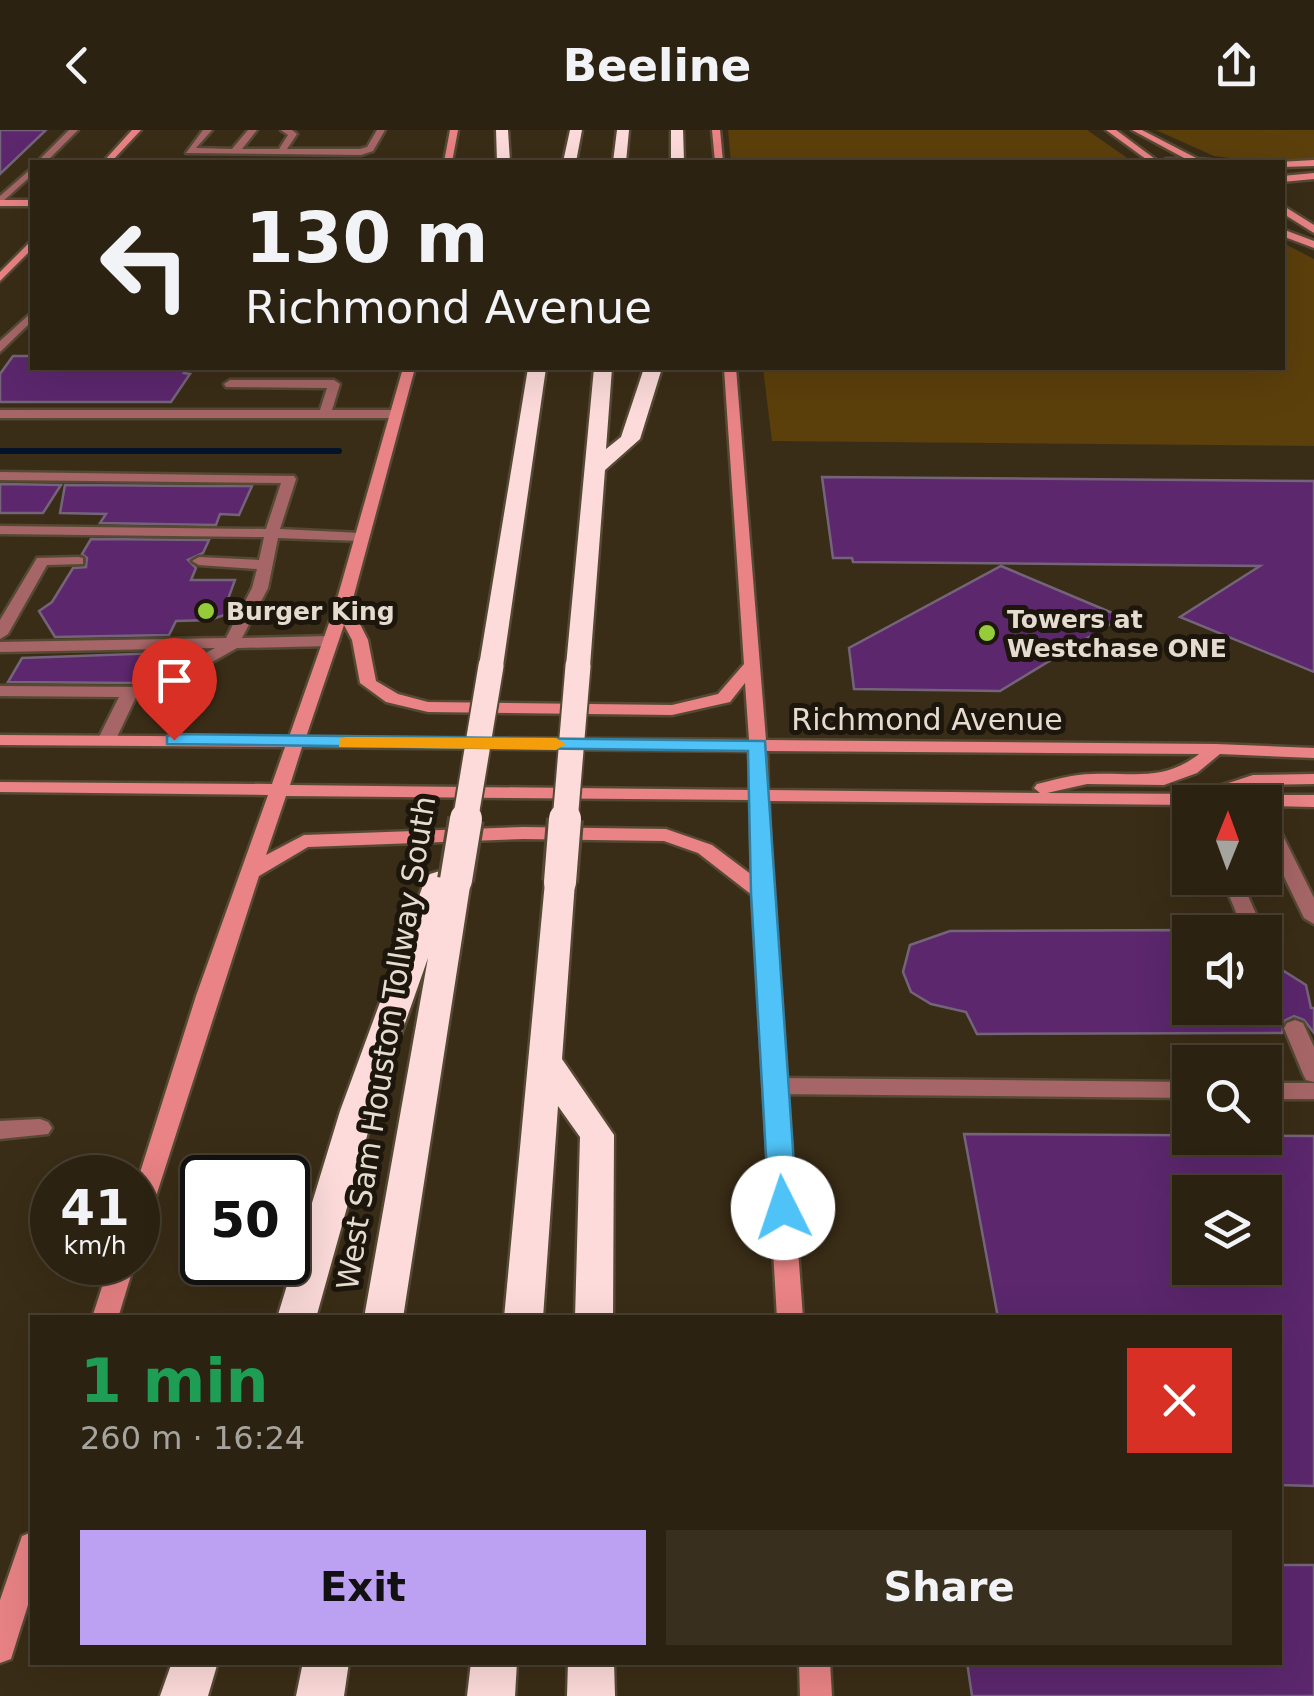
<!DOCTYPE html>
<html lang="en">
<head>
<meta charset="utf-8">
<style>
  body { margin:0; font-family:"DejaVu Sans",sans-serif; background:#382f1f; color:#f1f3f6; height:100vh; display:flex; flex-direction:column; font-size:38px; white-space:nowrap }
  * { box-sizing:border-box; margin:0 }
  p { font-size:32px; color:#a6a49f }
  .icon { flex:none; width:55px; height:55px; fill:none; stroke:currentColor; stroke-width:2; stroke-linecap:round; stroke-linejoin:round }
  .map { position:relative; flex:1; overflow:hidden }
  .sheet { position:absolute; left:30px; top:1185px; width:1252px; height:350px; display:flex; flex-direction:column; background:#2c2211; border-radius:0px; box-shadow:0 10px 40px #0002,0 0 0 2px #483f31 }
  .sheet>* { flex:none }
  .hud { position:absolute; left:30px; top:30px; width:1255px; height:210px; border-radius:0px; box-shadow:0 10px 40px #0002,0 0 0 2px #483f31; background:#2c2211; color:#f1f3f6; overflow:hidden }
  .needle { width:65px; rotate:1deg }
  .tools { position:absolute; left:1172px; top:655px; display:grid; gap:20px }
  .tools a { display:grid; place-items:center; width:110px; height:110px; border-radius:0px; background:#2c2211; box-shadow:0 10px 40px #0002,0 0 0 2px #483f31; font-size:50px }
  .speed { position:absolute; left:30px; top:1025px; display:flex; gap:20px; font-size:50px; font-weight:700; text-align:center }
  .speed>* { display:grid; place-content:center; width:130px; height:130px; border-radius:50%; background:#2c2211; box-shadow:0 10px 40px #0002,0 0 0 2px #483f31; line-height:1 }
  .speed small { font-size:25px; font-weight:400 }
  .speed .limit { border:5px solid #111; border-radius:15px; background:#fff; color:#111 }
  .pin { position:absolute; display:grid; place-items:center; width:85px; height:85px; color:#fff; margin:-102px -42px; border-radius:50% 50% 50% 0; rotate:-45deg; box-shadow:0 0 10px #0007 }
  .pin .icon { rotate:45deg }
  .me { position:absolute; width:110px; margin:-55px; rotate:356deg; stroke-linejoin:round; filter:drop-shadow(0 0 8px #0008) }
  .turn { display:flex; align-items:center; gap:35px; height:210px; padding:0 50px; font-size:45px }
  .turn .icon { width:130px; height:130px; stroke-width:2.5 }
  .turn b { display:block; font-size:70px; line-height:85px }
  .round { display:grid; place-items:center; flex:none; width:105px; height:105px; border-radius:0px; background:#382f1f }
  .overview { display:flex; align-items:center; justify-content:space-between; height:170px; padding:0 50px }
  h1 { font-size:60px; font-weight:700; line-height:75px; color:#1e9e55 }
  .cta { display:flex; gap:20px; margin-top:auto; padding:20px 50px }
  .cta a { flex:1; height:115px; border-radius:0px; background:#bca0f2; color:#111; font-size:40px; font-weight:700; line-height:115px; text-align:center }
  .cta a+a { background:#382f1f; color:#f1f3f6 }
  header { display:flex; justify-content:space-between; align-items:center; height:130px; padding:0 50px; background:#2c2211; font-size:45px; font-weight:700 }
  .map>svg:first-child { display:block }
  .green { fill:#5c400c }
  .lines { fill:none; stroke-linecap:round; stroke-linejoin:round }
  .stream { stroke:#031328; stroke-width:6 }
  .building { fill:#5c276d; stroke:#74647a; stroke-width:2.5; fill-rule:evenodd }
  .lane-casing { stroke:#554934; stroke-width:5 }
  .secondary-casing { stroke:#554934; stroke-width:5 }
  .highway-casing { stroke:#554934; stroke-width:5 }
  .lane { fill:#a66667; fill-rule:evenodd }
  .secondary { fill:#e98385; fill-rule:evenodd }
  .highway { fill:#fcdbda; fill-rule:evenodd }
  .highway-bridge-far1-casing { stroke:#554934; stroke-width:29; stroke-linecap:butt }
  .highway-bridge-casing { stroke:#554934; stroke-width:38; stroke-linecap:butt }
  .highway-bridge-far1 { stroke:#fcdbda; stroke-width:25 }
  .highway-bridge { stroke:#fcdbda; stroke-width:32 }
  .route { fill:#4fc3f7; stroke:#337fa1; stroke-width:2.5 }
  .slow { fill:#f59e0b }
  .poi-dot { fill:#96cc3a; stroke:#1c160d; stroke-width:4 }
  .labels { text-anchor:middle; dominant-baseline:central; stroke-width:10; stroke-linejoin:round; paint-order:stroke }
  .far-poi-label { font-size:25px; font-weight:bold; fill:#e5dccf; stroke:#1c160d; text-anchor:start }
  .street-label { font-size:30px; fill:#e5dccf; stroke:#1c160d }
</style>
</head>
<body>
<header><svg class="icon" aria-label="back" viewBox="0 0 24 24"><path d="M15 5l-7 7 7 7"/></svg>Beeline<svg class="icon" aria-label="share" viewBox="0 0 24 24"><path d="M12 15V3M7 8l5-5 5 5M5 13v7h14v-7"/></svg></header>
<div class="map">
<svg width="1314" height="1566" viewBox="0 0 1314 1566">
  <rect width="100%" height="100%" fill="#3a2d17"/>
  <g class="green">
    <path d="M728 0H1087L1133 32H731Z"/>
    <path d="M1156 0H1314V29L1254 31 1214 26Z"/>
    <path d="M1283 113 1314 129V316L772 311 763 238H1282Z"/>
  </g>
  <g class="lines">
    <path class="stream" d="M0 321H339"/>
  </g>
  <g class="building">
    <path d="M0 0H46L0 44Z"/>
    <path d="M13 226H32V238H187L184 243 190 244 171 272H0V244Z"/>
    <path d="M822 347 1314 351V542L1180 487 1260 436 853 432 852 428H833Z"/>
    <path d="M0 354 61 355 43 383H0Z"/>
    <path d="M65 355 199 356H252L239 385 220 384 216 395 100 393 106 384 60 383Z"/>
    <path d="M91 409 209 410 203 423 188 430 196 438 191 450H235L228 469 230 483 210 490 176 491 169 505 55 507 39 481 52 472 73 438 86 437 87 428 82 424Z"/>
    <path d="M1001 436 1122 487 1000 561 854 559 849 518Z"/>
    <path d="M161 523 149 549 142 553 8 552 22 528Z"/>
    <path d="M1190 800V878H1265V843L1279 838 1306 855 1311 878H1314V903L1304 890 1294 886 1284 891 1282 903 977 904 966 882 931 874 911 862 903 842 910 815 950 801Z"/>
    <path d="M964 1004 1314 1006V1356L1280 1355V1188H998ZM1190 1062H1265V1138H1190Z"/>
    <path d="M1280 1435H1314V1566H972L967 1532H1280Z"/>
  </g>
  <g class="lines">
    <g class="lane-casing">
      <g id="lane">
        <path d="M69 0H78L46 32H37Z"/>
        <path d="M203 0H212L196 18 232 19 248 0H257L242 19H279L288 5 281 0H292L297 4 287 19H360L367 17 377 0H385L373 21 361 25 186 23Z"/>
        <path d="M32 38V45L0 74V66Z"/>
        <path d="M32 182V191L0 222V211Z"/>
        <path d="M230 250H334L340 254 332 280H396L402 284 396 288H0V280H320L327 258 226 257 224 254Z"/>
        <path d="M0 342 294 346 296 349 280 399 360 403 367 407 360 411 278 408 268 458 242 508 331 506 339 511 331 516 237 518 152 566 136 567 116 609 107 614 98 609 119 567 0 566V556L143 557 215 518 0 522V512L226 508 252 458 257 439 199 435 192 431 199 427 259 430 264 407 0 404V396L266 399 281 353 0 350Z"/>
        <path d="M78 427 83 428V434L47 435 8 504 0 509V490L37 428Z"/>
        <path d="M1265 682 1274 688 1314 768V794L1304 788 1265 707Z"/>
        <path d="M1222 748H1240L1264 802H1244Z"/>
        <path d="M1265 821 1272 823 1277 833 1274 838 1265 839Z"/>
        <path d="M1295 890 1303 893 1314 917V952L1306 950 1303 944 1284 898 1287 893Z"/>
        <path d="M775 948 1190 952V968L775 964 767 962 764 956 767 950Z"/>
        <rect x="1265" y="953" width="49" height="16"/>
        <path d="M40 989 48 992 52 998 48 1004 0 1009V991Z"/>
      </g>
    </g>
    <g class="secondary-casing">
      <g id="secondary">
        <path d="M132 0H141L111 32H103Z"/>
        <path d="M450 0H458L452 32H444Z"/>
        <path d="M712 0H720L723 32H715Z"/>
        <path d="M1106 0H1116L1159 32H1150Z"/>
        <path d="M1132 0H1142L1198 29 1230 32H1162L1166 29H1186Z"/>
        <path d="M1314 30V36L1282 37V32H1279Z"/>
        <path d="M1314 43V49L1282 52V46Z"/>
        <rect x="0" y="70" width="32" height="6"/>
        <path d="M1282 75 1314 95V103L1282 83Z"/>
        <path d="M1282 99 1314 111V118L1282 106Z"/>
        <path d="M32 110V119L0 151V142Z"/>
        <path d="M403 238H415L351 476 368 510 376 551 398 564 428 572 672 575 718 564 744 534 724 238H736L766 610 1216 614 1314 618V628L1220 624 1197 643 1164 655 1087 654 1047 663 1204 664 1207 660 1253 645 1314 644V654L1255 655 1229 665H1314V677L1265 676V672H1190V675L769 671 772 763 803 1188H777L752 765 698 723 664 711 523 709 308 717 259 746 150 1085 147 1092 138 1094V1049L196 866 268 665 0 662V652L272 654 285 617 0 615V605L289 607 335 476ZM344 495 352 510 360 553 386 572 428 582 672 585 730 572 745 553 749 610 306 607ZM302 617 749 621 750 660 290 655ZM767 621 1199 624C1163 652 1134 642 1092 644 1074 644 1054 650 1037 654L1034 658 1040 663 768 660ZM286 666 750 670 752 745 712 715 666 699 523 697 304 705 266 725Z"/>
        <path d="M110 1132H135L118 1188H92Z"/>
        <path d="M32 1402V1462L11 1529 0 1533V1470L22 1406Z"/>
        <path d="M799 1532H830L832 1566H800Z"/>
      </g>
    </g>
    <g class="highway-casing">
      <g id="highway">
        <path d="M496 0H508L510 32H497Z"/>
        <path d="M570 0H582L576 32H563Z"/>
        <path d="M617 0H629L626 32H613Z"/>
        <path d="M671 0H683L684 32H671Z"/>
        <path d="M528 238H546L503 536 491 543 479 536Z"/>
        <path d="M594 238H612L606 319 621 307 644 238H662L640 309 605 340 590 536 578 543 566 536Z"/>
        <path d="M440 741 466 744 471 750 403 1188H364L428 828 374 981 316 1188H277L340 981 425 750 430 744Z"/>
        <path d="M560 743 570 745 575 752 562 929 614 1005 613 1188H575L580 1007 558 976 543 1188H504L545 752 550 745Z"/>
        <path d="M172 1532H218L208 1566H160Z"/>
        <path d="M303 1532H349L344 1566H296Z"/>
        <path d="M471 1532H517L515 1566H467Z"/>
        <path d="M568 1532H614L615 1566H567Z"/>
      </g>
    </g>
    <use href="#lane" class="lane"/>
    <use href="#secondary" class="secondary"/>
    <use href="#highway" class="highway"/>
    <g class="highway-bridge-far1-casing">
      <g id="highway-bridge-far1">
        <path d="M465 692 491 536"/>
        <path d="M565 692 578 536"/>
      </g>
    </g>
    <g class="highway-bridge-casing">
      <g id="highway-bridge">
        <path d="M456 750 466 689"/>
        <path d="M560 752 565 689"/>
      </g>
    </g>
    <use href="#highway-bridge-far1" class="highway-bridge-far1"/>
    <use href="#highway-bridge" class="highway-bridge"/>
  </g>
  <path class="route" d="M174 604 765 611 797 1078 793 1086 783 1089 773 1086 769 1078 751 763 748 621 167 614V606Z"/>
  <path class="slow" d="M346 607 556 608 566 614 556 620 339 617V609Z"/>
  <g class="poi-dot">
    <circle cx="206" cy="481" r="10"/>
    <circle cx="987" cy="503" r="10"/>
  </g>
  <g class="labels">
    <g class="far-poi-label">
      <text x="226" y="481">Burger King</text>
      <text x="1007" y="489">Towers at<tspan x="1007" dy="29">Westchase ONE</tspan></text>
    </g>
    <g class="street-label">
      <text x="927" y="589">Richmond Avenue</text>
      <text transform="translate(386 913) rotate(-81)">West Sam Houston Tollway South</text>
    </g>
  </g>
</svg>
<div class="tools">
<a><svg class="needle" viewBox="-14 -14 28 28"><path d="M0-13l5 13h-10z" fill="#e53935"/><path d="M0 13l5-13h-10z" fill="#a6a49f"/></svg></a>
<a><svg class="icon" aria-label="sound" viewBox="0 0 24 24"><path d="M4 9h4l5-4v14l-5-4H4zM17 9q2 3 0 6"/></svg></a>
<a><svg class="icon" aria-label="search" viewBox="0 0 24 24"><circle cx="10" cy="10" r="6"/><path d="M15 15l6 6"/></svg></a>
<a><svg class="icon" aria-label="layers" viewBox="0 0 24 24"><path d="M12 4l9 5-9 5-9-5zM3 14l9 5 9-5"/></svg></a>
</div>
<div class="speed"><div>41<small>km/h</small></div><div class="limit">50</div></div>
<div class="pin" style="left:174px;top:610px;background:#d93025"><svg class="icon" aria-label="arrive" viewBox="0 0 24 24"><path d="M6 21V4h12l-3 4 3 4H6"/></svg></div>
<svg class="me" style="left:783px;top:1078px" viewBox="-20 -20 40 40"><circle r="19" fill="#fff"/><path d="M0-13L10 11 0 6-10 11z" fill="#4fc3f7"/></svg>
<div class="hud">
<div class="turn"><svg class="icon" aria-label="left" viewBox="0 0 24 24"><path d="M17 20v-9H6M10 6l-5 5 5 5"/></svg><div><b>130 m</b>Richmond Avenue</div></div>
</div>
<section class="sheet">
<div class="overview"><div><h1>1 min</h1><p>260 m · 16:24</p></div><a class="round" style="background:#d93025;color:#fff"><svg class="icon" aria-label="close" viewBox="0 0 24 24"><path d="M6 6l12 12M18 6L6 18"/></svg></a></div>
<div class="cta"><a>Exit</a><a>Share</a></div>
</section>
</div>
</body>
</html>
